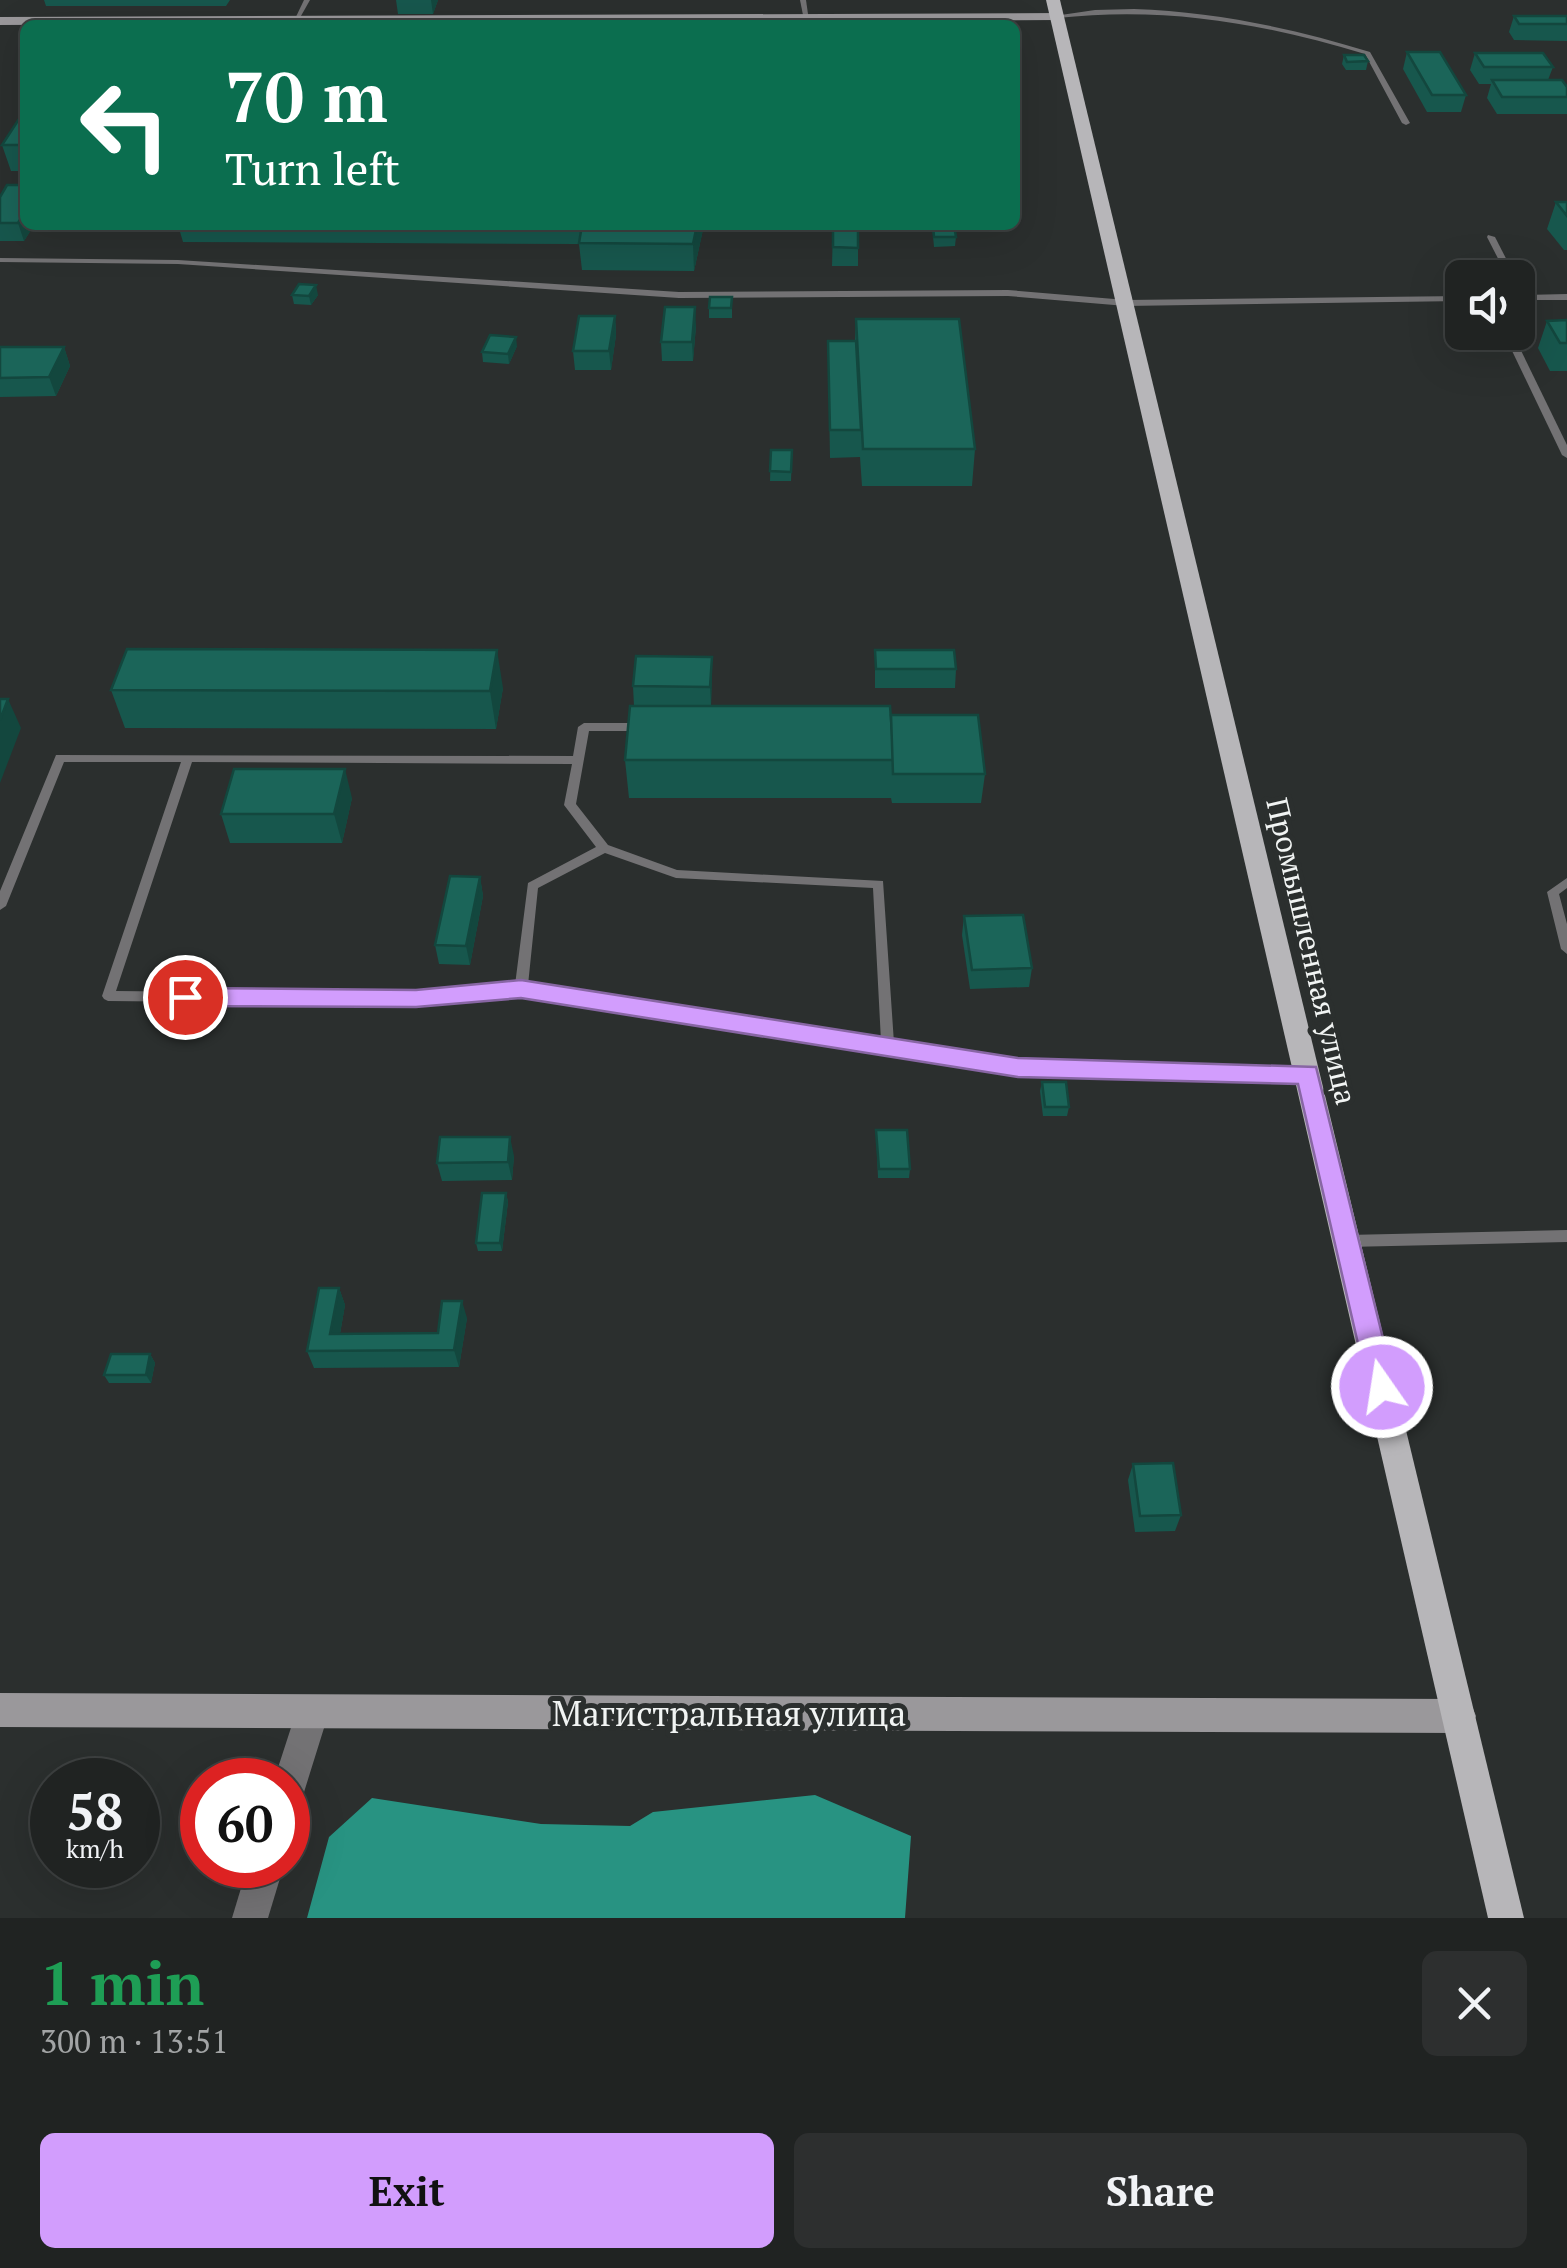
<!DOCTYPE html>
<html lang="en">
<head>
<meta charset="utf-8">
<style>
  body { margin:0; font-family:"PT Serif",serif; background:#2d2f2f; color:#f1f3f6; height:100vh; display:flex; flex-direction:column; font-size:38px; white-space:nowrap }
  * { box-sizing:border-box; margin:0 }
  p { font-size:32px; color:#a2a4a5 }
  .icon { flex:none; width:55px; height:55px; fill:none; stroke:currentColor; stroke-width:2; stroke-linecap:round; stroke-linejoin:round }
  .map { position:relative; height:1918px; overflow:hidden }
  .panel { display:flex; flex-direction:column; background:#202322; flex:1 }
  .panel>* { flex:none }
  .top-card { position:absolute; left:20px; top:20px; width:1000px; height:210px; border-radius:15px; box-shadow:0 10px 40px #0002,0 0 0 2px #3d4040; background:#0b6e4f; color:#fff; overflow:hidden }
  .fabs { position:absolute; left:1445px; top:260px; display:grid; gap:20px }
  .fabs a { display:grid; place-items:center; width:90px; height:90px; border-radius:15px; background:#202322; box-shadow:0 10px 40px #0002,0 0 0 2px #3d4040; font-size:50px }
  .speed { position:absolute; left:30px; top:1758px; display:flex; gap:20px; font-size:50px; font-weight:700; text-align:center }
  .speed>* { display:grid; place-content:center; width:130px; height:130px; border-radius:50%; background:#202322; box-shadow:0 10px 40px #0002,0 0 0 2px #3d4040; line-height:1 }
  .speed small { font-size:25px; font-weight:400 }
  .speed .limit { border:15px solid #d22; background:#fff; color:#111 }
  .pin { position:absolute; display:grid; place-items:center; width:85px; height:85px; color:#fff; margin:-42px; border:5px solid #fff; border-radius:50%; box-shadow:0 2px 10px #0007 }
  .me { position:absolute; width:110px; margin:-55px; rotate:347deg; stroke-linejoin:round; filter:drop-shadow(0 0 8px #0008) }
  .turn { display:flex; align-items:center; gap:35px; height:210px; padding:0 40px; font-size:45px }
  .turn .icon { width:130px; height:130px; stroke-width:2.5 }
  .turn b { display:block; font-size:70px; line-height:85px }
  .round { display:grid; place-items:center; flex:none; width:105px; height:105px; border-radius:15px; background:#2d2f2f }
  .summary { display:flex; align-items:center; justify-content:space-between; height:170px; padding:0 40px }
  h1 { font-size:60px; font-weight:700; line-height:75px; color:#1e9e55 }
  .action { display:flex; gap:20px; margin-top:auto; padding:20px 40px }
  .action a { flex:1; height:115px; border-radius:15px; background:#d29dfd; color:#111; font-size:40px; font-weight:700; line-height:115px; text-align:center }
  .action a+a { background:#2d2f2f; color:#f1f3f6 }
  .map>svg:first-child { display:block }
  .water { fill:#289382 }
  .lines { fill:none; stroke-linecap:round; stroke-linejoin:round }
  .lane { fill:#737274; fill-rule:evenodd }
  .street { fill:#737274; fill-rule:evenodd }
  .secondary { fill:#9a989b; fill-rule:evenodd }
  .primary { fill:#b7b6b9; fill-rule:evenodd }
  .wall { fill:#17574d }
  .shaded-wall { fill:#13473e }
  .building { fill:#1b6559; stroke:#13473e; stroke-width:2.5 }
  .route { fill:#d29dfd; stroke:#8866a4; stroke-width:2.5 }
  .labels { text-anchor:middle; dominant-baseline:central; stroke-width:10; stroke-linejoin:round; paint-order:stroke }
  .street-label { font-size:30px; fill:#f1f4f3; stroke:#2b2f2e }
  .near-street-label { font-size:35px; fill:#f1f4f3; stroke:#2b2f2e }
</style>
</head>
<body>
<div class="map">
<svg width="1567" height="1918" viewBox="0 0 1567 1918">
  <rect width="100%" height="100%" fill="#2b2f2e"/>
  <path class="water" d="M815 1795 911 1836 905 1918H307L329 1837 372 1798 541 1824 630 1826 653 1812Z"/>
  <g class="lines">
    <g class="lane">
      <path d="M304 0H310L297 23H293Z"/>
      <path d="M800 0H806L809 21 804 20Z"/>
      <path d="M1134 9C1215 12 1293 28 1370 52L1410 123 1406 125 1402 123 1365 54C1262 23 1165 6 1057 18L1054 16 1095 10Z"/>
      <path d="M1488 235 1495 237 1516 278H1508L1487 237Z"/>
      <path d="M0 258 178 260 679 292 1008 290 1126 300 1462 296V301L1126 306 1008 296 679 298 178 264 0 262Z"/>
      <path d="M1567 294V300H1518V295Z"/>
      <path d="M1503 332H1512L1567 445V458L1562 455Z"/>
      <path d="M584 723H642L648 727 642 731H589L576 804 608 845 677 870 883 881 894 1043 1017 1063 1308 1069 1313 1070 1315 1074 1313 1078 1308 1079 1017 1073 521 994 415 1004 108 1001 104 999 102 996 181 762H64L6 906 0 910V891L56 755 573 756 578 727ZM192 762 572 764 564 805 596 847 528 883 515 985 415 994 116 991ZM605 853 676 878 873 888 881 1041 528 985 538 888Z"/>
      <path d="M1567 878V888L1559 894 1567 924V954L1561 949 1547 892Z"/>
      <path d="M1567 1230V1242L1347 1247 1342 1245 1340 1241 1342 1237 1347 1235Z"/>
    </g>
    <g class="street">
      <path d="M312 1695 324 1700 329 1712 300 1805 288 1811V1780H274L300 1700Z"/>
      <path d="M248 1865H284L268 1918H232Z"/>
    </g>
    <g class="secondary">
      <path d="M1062 13 1064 16 1057 20 0 25V17Z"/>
      <path d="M0 1693 1459 1699 1471 1704 1476 1716 1471 1728 1459 1733 0 1727Z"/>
    </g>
    <path class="primary" d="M1046 0H1060L1524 1918H1488Z"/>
  </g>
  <g class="wall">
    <path d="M44 0H230L226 6H46Z"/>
    <path d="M396 0H438L433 14H398Z"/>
    <path d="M1514 16H1567V41L1514 40 1509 32Z"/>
    <path d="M1407 52 1466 95 1461 112H1427L1403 69Z"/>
    <path d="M1475 53 1553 67 1548 80 1567 87V114H1497L1487 98 1491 84H1479L1470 70Z"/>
    <path d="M1344 55 1368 61 1366 70H1346L1342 64Z"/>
    <path d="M25 119V171H11L2 145Z"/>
    <path d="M0 197 25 225H34L24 241H0Z"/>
    <path d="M1556 202H1567V250H1564L1547 229Z"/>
    <path d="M178 225H704L694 271 582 270 579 244 183 242Z"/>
    <path d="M858 225V266H832L833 226Z"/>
    <path d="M932 225 956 237 955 246 934 247Z"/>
    <path d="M292 295H318L311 305 294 304Z"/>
    <path d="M732 297V318H709V308Z"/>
    <path d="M615 316 616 335 611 370H575L573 351Z"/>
    <path d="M856 319 975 449 972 486H862L860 457 830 458 828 341H855Z"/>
    <path d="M1567 320V371H1550L1538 348 1547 321Z"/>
    <path d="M696 326 693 361H662L661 342Z"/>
    <path d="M517 346 509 364 483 362 482 352Z"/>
    <path d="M0 347H64L70 366 56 396 0 397Z"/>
    <path d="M771 450H792L791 481H770Z"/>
    <path d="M875 650 956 669 955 688H875Z"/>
    <path d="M712 657 711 706 891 715 985 774 981 803H892L891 798H629L625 760 634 706 633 686Z"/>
    <path d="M503 688 496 729 125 728 111 690Z"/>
    <path d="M352 798 342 843H230L221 814Z"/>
    <path d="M480 877 483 896 470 965 439 964 435 945Z"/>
    <path d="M964 916 1032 968 1029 987 970 989 962 935Z"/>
    <path d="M1042 1082 1069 1107 1067 1116H1043L1040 1091Z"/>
    <path d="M876 1130 910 1169 909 1178H878Z"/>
    <path d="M514 1156 512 1180 442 1181 437 1163Z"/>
    <path d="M506 1193 508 1202 502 1251H478L476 1243Z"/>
    <path d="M339 1288 345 1305 340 1334 438 1333 467 1318 459 1367 314 1368 307 1351Z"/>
    <path d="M150 1354 155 1363 151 1383H109L104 1375Z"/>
    <path d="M1133 1464 1181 1515 1175 1531 1135 1532 1128 1480Z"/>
  </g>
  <g class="shaded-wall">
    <path d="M431 0H438L433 14Z"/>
    <path d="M25 211V225H34L24 241 18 223Z"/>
    <path d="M697 225H704L694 271 693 244Z"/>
    <path d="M316 285 318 295 311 305 309 296Z"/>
    <path d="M695 307 696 326 693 361 692 342Z"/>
    <path d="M615 316 616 335 611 370 609 351Z"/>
    <path d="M516 337 517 346 509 364 508 354Z"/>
    <path d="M64 347 70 366 56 396 49 377Z"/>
    <path d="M497 650 503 688 496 729 490 691Z"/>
    <path d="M712 657V676L711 706 710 687Z"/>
    <path d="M8 699 21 728 0 783V720Z"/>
    <path d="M345 769 352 798 342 843 334 814Z"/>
    <path d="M480 877 483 896 470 965 466 946Z"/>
    <path d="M510 1137 514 1156 512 1180 508 1162Z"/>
    <path d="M506 1193 508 1202 502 1251 500 1243Z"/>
    <path d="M339 1288 345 1305 337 1351 330 1334Z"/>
    <path d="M462 1301 467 1318 459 1367 454 1350Z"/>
    <path d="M150 1354 155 1363 151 1383 146 1375Z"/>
  </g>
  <g class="building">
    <path d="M1514 16H1567V24H1519Z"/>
    <path d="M1407 52H1440L1466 95H1432Z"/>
    <path d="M1475 53H1543L1553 67H1484Z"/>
    <path d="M1344 55H1364L1368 61 1347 62Z"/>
    <path d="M1492 80H1562L1567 87V97H1502Z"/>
    <path d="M19 119H25V145H2Z"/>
    <path d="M7 185H25V211L18 223H0V197Z"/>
    <path d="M1556 202H1567V216Z"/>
    <path d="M582 225H697L693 244 579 243Z"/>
    <path d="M858 225V248L833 247V226Z"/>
    <path d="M933 225H954L956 237H934Z"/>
    <path d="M299 284 316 285 309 296 292 295Z"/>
    <path d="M710 297H732L731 308H709Z"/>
    <path d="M665 307H695L692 342H661Z"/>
    <path d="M579 316H615L609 351H573Z"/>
    <path d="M856 319H959L975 449H863Z"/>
    <path d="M1567 320V343H1560L1547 321Z"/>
    <path d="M490 335 516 337 508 354 482 352Z"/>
    <path d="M828 341H856L861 430H830Z"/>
    <path d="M0 347H64L49 377 0 378Z"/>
    <path d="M771 450H792L791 472 770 471Z"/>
    <path d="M127 649 497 650 490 691 111 690Z"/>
    <path d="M875 650H954L956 669H876Z"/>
    <path d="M636 656 712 657 710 687 633 686Z"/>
    <path d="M0 699H8L0 720Z"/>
    <path d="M630 706H890L894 760H625Z"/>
    <path d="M891 715H978L985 774H893Z"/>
    <path d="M234 769H345L334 814H221Z"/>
    <path d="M450 876 480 877 466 946 435 945Z"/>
    <path d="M1023 915 1032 968 972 970 964 916Z"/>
    <path d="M1042 1082H1066L1069 1107H1045Z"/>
    <path d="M876 1130H907L910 1169H879Z"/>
    <path d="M440 1137H510L508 1162 437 1163Z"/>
    <path d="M482 1193H506L500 1243H476Z"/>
    <path d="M319 1288H339L330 1334 438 1333 442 1301H462L454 1350 307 1351Z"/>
    <path d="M111 1354H150L146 1375H104Z"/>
    <path d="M1173 1463 1181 1515 1140 1516 1133 1464Z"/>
  </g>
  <path class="route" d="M521 980 1018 1058 1316 1067 1395 1387 1391 1396 1382 1400 1372 1396 1368 1387 1298 1084 1018 1077 521 998 416 1007 185 1006 174 997 185 988 416 990Z"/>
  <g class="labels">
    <g class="street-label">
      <text transform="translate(1312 951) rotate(77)">Промышленная улица</text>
    </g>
    <g class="near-street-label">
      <text x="729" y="1713">Магистральная улица</text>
    </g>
  </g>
</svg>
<div class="fabs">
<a><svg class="icon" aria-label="sound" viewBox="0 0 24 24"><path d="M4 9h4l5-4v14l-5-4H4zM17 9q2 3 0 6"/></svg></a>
</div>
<div class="speed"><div>58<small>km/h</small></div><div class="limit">60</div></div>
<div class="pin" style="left:185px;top:997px;background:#d93025"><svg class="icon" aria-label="arrive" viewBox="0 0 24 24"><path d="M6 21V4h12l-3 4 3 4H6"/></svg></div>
<svg class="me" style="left:1382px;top:1387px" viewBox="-20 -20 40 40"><circle r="17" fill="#d29dfd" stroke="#fff" stroke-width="3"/><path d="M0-11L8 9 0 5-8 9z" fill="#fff"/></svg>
<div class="top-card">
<div class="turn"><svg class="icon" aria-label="left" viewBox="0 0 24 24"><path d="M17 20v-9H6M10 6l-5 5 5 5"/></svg><div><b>70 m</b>Turn left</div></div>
</div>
</div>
<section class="panel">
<div class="summary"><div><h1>1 min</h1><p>300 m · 13:51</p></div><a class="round"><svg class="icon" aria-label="close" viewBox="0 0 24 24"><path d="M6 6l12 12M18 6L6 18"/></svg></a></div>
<div class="action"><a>Exit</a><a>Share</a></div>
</section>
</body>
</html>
